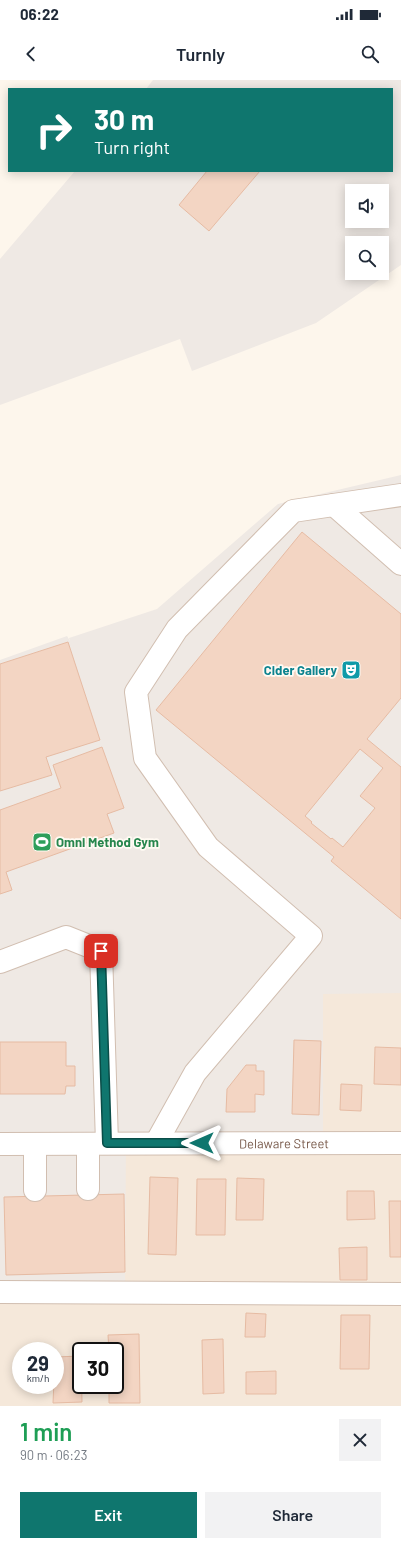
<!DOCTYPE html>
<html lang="en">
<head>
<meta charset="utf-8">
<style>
  body { margin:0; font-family:Barlow,sans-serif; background:#f2f2f3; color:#1f2937; height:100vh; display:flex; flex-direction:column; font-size:15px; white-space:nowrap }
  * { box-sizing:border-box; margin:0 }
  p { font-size:13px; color:#747a83 }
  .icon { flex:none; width:22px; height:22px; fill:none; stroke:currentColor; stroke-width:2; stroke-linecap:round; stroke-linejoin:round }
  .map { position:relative; height:1326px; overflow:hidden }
  .panel { display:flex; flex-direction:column; background:#fff; flex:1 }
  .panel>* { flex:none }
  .guide { position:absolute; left:8px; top:8px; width:385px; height:84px; border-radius:0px; box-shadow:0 2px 10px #0003; background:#0f766e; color:#fff; overflow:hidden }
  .fabs { position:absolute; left:345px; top:104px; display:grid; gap:8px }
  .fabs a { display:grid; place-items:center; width:44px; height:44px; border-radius:0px; background:#fff; box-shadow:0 2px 10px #0003; font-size:20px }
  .speed { position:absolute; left:12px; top:1262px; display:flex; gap:8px; font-size:20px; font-weight:700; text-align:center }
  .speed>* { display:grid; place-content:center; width:52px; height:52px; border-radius:50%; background:#fff; box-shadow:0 2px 10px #0003; line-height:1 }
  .speed small { font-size:10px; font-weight:400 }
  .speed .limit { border:2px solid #111; border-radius:6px; background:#fff; color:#111 }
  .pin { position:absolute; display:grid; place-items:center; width:34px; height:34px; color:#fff; margin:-17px; border-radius:8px; box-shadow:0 2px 6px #0006 }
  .me { position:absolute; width:44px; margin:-22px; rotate:270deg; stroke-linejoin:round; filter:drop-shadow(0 0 3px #0008) }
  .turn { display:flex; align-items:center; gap:14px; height:84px; padding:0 20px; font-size:18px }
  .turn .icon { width:52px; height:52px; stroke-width:2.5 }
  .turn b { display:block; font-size:28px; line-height:34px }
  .round { display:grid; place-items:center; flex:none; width:42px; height:42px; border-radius:0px; background:#f2f2f3 }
  .summary { display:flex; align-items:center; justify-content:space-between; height:68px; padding:0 20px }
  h1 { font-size:24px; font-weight:600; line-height:30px; color:#1e9e55 }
  .button { display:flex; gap:8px; margin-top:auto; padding:8px 20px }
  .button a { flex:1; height:46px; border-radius:0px; background:#0f766e; color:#fff; font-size:16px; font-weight:600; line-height:46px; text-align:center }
  .button a+a { background:#f2f2f3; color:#1f2937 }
  .status { display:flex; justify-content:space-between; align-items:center; height:28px; padding:0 20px; background:#fff; direction:ltr }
  .status svg { height:11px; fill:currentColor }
  header { display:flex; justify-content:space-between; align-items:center; height:52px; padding:0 20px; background:#fff; font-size:18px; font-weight:600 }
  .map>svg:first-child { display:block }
  .residential { fill:#f5e8da; fill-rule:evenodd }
  .industrial { fill:#efe9e4; fill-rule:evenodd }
  .building { fill:#f3d5c3; stroke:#e6bba3; fill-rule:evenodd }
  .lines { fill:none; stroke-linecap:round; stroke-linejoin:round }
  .minor-casing { stroke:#d1beb0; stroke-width:24 }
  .minor { stroke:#fff; stroke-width:22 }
  .route-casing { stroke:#0a4d48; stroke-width:10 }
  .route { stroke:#0f766e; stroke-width:7 }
  .labels { text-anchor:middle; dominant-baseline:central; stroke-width:3.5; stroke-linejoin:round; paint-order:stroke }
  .culture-label { font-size:13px; font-weight:bold; fill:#0d838f; stroke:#fffaf3; text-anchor:end }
  .leisure-label { font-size:13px; font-weight:bold; fill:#27864d; stroke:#fffaf3; text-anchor:start }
  .street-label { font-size:13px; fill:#7a5c4d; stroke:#fffaf3 }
</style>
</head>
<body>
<div class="status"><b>06:22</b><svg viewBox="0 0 49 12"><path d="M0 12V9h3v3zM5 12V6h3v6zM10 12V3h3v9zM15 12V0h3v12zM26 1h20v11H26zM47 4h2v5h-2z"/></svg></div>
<header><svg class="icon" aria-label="back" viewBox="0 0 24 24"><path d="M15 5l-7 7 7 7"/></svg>Turnly<svg class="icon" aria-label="search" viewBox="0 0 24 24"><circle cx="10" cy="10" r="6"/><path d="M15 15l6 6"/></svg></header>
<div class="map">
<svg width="401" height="1326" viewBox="0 0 401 1326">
  <rect width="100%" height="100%" fill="#fdf6ec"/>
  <path class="residential" d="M401 912V1326H0V1212L125 1063H323V913ZM21 1271H55V1305H21ZM81 1271H115V1305H81Z"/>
  <g class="industrial">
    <path d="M153 0H401V185L316 243 192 291 180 259 0 325V179L75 91H392V9H146ZM352 111H382V141H352ZM352 163H382V193H352Z"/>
    <path d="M401 395V913L323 914V1063H126L125 1213 0 1212V580L67 556 70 561 69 558 157 529 278 424Z"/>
  </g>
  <g class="building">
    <path d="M207 91H260L209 151 179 125Z"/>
    <path d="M302 452 401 534V618L367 659 401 687V839L331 781 334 777 156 630ZM360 669 383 688 360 716 375 728 343 767 332 758 331 759 311 743 312 742 305 736Z"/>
    <path d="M68 562 100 660 46 677 52 695 0 711V584Z"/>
    <path d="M102 667 124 728 107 734 114 753 6 792 12 810 0 814V730L61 708 53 685Z"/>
    <path d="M294 960 321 961 319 1035 292 1034Z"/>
    <path d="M0 962H66V986H75V1006H66L65 1014H0Z"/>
    <path d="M375 967 401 968V1005L374 1004Z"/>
    <path d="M246 985H256V991H264V1015L255 1014V1032H226L227 1009Z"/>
    <path d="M341 1004 362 1005 361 1031 340 1030Z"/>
    <path d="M150 1097 178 1098 176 1175 148 1174Z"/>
    <path d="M237 1098 264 1099 263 1140H236Z"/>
    <path d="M197 1099H226L225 1155H196Z"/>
    <path d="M347 1111H374L375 1139 347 1140Z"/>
    <path d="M124 1114 125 1192 6 1195 4 1117Z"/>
    <path d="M389 1121H401V1177H390Z"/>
    <path d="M367 1167V1200H340L339 1168Z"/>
    <path d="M246 1233 266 1234 265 1257H245Z"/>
    <path d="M341 1235H370L369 1289H340Z"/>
    <path d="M139 1254 140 1323H109V1305H115V1271H109L108 1255Z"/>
    <path d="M223 1259 224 1313 203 1314 202 1260Z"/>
    <path d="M81 1276 82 1322 53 1323 55 1277Z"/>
    <path d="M276 1291V1314H246V1292Z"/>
  </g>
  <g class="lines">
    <g class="minor-casing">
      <g id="minor">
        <path d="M334 425 401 484"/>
        <path d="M0 882 66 857 101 871 107 1063"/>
        <path d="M156 1063 195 993 311 856 208 767 145 678 136 612 177 549 293 431 401 415"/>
        <path id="s1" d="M0 1064 401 1063"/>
        <path d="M35 1064V1110"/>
        <path d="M88 1109V1064"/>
        <path d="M0 1212 401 1214"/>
      </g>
    </g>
    <use href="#minor" class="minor"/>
  </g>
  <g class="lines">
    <g class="route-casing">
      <path id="route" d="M101 871 107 1063H202"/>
    </g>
    <use href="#route" class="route"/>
  </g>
  <defs>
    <g id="theatre-square" transform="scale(1)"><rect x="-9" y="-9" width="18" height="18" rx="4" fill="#0f9aa8" stroke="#fffaf3"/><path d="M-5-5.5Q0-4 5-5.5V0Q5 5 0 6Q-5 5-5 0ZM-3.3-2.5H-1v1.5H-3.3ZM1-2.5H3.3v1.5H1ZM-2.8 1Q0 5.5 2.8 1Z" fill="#fff"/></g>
    <g id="stadium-square" transform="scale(1)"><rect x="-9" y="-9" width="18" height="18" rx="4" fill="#2e9e5b" stroke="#fffaf3"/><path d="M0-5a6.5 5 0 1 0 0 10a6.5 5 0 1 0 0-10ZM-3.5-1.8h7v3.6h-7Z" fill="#fff"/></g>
  </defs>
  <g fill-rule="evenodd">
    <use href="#theatre-square" x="351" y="590"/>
    <use href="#stadium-square" x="42" y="762"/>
  </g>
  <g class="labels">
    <g class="culture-label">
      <text x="337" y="590">Cider Gallery</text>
    </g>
    <g class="leisure-label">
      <text x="56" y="762">Omni Method Gym</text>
    </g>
    <g class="street-label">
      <text stroke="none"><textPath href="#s1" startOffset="284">Delaware Street</textPath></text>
    </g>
  </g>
</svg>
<div class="fabs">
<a><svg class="icon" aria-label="sound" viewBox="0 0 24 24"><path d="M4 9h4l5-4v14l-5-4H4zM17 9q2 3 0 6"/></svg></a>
<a><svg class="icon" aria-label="search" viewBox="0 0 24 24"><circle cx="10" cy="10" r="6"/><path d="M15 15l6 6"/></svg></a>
</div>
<div class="speed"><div>29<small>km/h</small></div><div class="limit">30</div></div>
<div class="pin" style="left:101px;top:871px;background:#d93025"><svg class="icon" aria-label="arrive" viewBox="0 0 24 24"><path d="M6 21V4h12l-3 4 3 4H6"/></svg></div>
<svg class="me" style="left:202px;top:1063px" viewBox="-20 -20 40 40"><path d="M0-17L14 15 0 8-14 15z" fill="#0f766e" stroke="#fff" stroke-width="4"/></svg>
<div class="guide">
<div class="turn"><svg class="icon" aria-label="right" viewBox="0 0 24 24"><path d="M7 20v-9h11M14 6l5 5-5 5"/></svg><div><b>30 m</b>Turn right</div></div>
</div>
</div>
<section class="panel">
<div class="summary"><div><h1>1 min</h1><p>90 m · 06:23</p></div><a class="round"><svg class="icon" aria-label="close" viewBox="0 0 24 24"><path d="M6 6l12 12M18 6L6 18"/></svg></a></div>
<div class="button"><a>Exit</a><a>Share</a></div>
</section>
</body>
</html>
